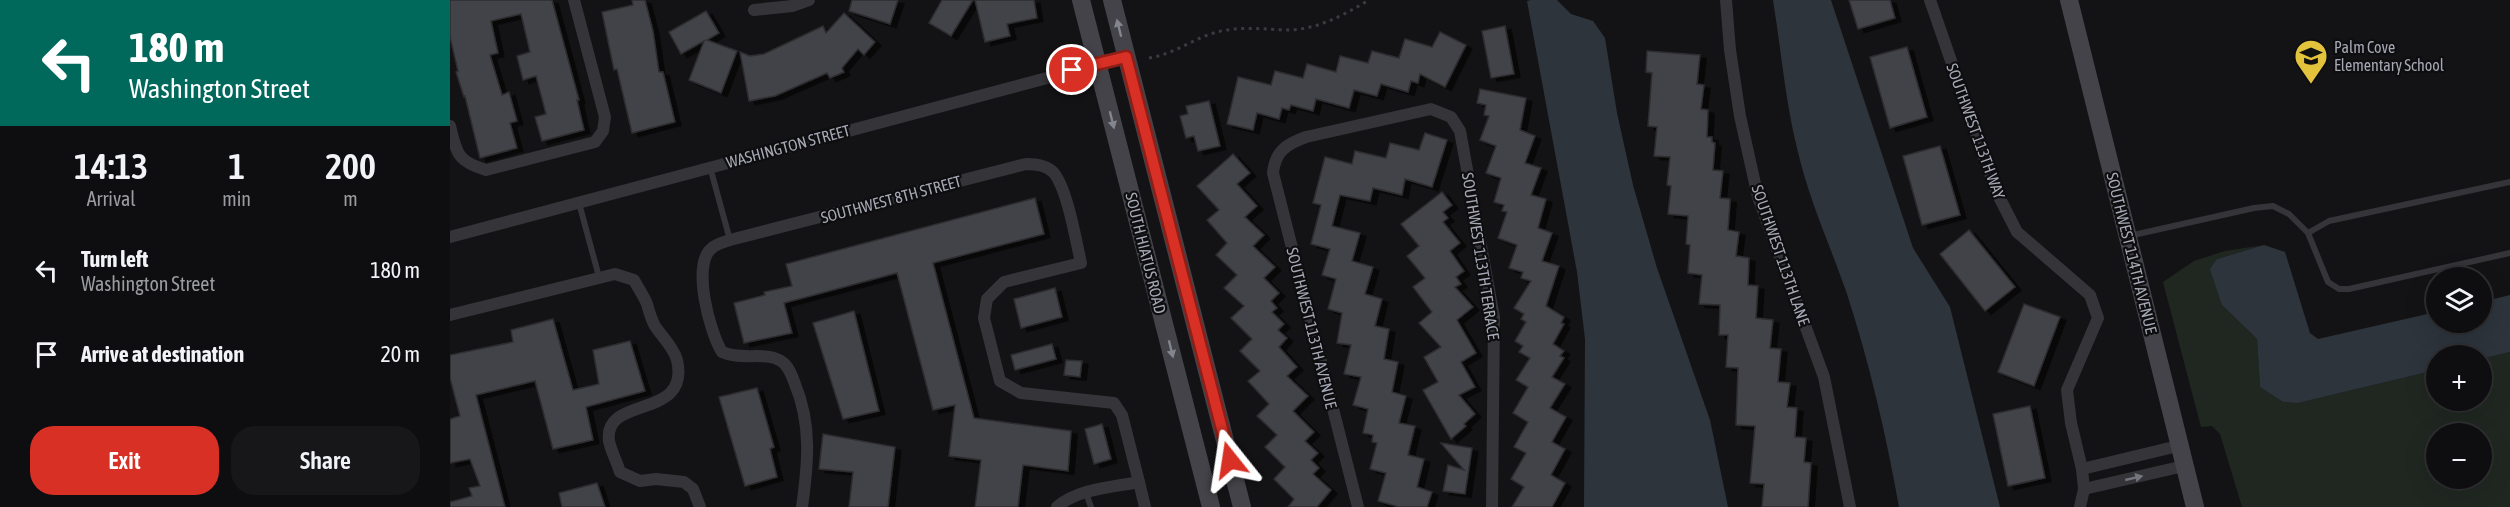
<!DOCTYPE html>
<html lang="en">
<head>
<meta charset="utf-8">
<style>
  body { margin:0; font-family:"Asap Condensed",sans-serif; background:#171719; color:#f1f3f6; height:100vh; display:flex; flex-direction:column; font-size:22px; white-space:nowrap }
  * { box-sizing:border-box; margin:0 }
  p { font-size:20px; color:#9b9c9f }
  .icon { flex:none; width:33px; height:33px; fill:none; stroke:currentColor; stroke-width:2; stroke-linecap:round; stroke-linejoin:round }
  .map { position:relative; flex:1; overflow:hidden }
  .details { display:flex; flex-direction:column; background:#0e0e10; width:450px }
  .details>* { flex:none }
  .hud { background:#00695c; color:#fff; overflow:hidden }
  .controls { position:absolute; left:1976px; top:267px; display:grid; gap:12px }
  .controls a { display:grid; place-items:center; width:66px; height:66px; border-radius:50%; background:#0e0e10; box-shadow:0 6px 24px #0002,0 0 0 2px #2e2e30; font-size:30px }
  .pin { position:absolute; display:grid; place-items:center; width:51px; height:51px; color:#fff; margin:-26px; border:3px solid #fff; border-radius:50%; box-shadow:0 2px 6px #0007 }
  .me { position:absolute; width:66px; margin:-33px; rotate:345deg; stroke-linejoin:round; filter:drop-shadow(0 0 4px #0008) }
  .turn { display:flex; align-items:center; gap:21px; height:126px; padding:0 30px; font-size:27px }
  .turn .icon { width:78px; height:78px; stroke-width:2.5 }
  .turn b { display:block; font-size:42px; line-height:51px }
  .eta { display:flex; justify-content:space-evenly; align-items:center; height:102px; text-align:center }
  .eta b { font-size:36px; font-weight:600; line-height:42px }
  .button { display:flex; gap:12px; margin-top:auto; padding:12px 30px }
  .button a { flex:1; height:69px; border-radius:24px; background:#d93025; color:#fff; font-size:24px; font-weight:600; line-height:69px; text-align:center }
  .button a+a { background:#171719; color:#f1f3f6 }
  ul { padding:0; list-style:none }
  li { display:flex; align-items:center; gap:18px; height:84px; padding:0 30px }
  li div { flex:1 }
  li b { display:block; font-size:22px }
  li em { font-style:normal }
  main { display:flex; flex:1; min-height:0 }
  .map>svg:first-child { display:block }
  .green { fill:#202721; fill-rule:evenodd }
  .water { fill:#2d343c }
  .building { fill:#424348; stroke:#2e2d30; stroke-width:1.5; filter:url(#shadow) }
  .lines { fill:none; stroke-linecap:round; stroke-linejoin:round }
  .path { stroke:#3a3b40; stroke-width:3; stroke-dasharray:3 4.5; stroke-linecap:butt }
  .lane { stroke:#343439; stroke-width:6 }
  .street { stroke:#343439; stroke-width:12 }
  .secondary { stroke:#434349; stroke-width:18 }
  .oneway { fill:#83858f }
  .oneway2 { fill:#73747d }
  .route-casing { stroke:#8d1f18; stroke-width:15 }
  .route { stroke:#d93025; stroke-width:10 }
  .labels { text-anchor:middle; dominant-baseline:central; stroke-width:4.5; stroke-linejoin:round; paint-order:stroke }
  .poi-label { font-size:16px; fill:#a6a8b4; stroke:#0e0e10; text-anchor:start }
  .street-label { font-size:16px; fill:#a6a8b4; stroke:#0e0e10 }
</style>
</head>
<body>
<main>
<section class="details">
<div class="hud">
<div class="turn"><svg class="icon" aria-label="left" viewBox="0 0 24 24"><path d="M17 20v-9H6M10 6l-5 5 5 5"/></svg><div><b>180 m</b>Washington Street</div></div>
</div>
<div class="eta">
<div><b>14:13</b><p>Arrival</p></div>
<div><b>1</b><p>min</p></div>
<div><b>200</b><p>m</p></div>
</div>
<ul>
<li><svg class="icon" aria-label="left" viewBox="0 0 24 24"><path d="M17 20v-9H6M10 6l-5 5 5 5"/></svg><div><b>Turn left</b><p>Washington Street</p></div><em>180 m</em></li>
<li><svg class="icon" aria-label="arrive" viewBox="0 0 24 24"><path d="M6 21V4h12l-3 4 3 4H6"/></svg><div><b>Arrive at destination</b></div><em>20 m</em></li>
</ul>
<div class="button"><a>Exit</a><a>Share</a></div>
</section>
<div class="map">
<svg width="2060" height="507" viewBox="0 0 2060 507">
  <defs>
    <filter id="shadow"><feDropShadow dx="6" dy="3.5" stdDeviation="0" flood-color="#0009"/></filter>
  </defs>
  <rect width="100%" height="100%" fill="#131315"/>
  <path class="green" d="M1814 245 1767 259 1772 305 1807 339 1810 387 1833 402 1848 403 1986 370V400H2031V359L2060 352V507H1792L1770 434 1762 426 1751 427 1713 282 1744 261 1775 251ZM1986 434H2031V478H1986Z"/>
  <g class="water">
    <path d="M1081 0H1107L1121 14 1143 21 1155 38 1167 113 1183 185 1207 268 1260 420 1278 507H1134L1135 339 1127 272 1077 1Z"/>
    <path d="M1323 0H1381L1463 248 1500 307 1550 507H1449C1436 434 1419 361 1396 291 1379 243 1358 197 1347 148 1335 99 1331 49 1323 0Z"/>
    <path d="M1814 245 1835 252 1860 333 1868 339 1986 312V322H2031V302L2060 295V352L2031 359V356H1986V370L1848 403 1833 402 1810 387 1807 339 1772 305 1760 269 1767 259Z"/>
  </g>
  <g class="building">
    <path d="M0 0H102L129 100H127L134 130 92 141 85 117 96 114 86 76 73 80 67 56 80 52 71 14 41 21 48 53 40 55 52 95 59 92 67 121 60 123 67 148 30 158 15 96 14 97 6 72 8 71 0 37Z"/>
    <path d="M182 0H195L203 31 209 72H213L225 122 182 133 167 69 164 70 152 12 183 5Z"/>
    <path d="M402 0H448L440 24 399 11Z"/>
    <path d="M492 0H523L501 36 479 23Z"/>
    <path d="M525 0H584L587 18 557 24 560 36 535 42Z"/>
    <path d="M1399 0H1440L1445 18 1408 29Z"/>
    <path d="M256 11 269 33 257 40 287 51 271 93 239 80 254 41 231 54 219 32Z"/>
    <path d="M394 13 425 42 414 55 408 49 392 68 394 72 380 78 377 73 325 96 299 101 290 52 300 56 314 54 373 26 376 33Z"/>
    <path d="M1055 26 1064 74 1041 78 1032 31Z"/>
    <path d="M990 32 1016 45 995 87 970 74 968 83 961 81 958 92 931 84 927 96 904 90 899 108 866 99 863 111 841 105 839 110 832 108 829 119 807 113 803 130 777 124 788 77 821 85 825 71 853 78 857 64 886 72 890 56 918 63 922 51 949 58 955 39 982 47Z"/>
    <path d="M1457 47 1477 117 1440 128 1420 57Z"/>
    <path d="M1197 51 1250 55 1247 84 1254 85 1251 109 1258 110 1257 137H1262V142L1265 143 1263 170 1273 171 1270 198 1280 199V202L1278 230 1289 232 1286 256 1299 258 1298 285 1308 286 1306 318 1323 320 1320 348 1331 349 1328 382 1340 383 1337 407 1347 408 1345 437 1356 438 1354 462 1361 463 1358 507H1312L1314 484 1300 483 1305 426 1286 425 1288 368 1276 367 1278 335H1269L1270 305 1249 304 1252 275 1238 273 1240 245 1236 244 1238 216 1218 214 1221 186 1217 185 1220 157 1204 156 1207 127 1198 126 1202 73 1196 72Z"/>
    <path d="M1030 89 1076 98 1070 130 1085 136 1075 163 1091 168 1081 195 1096 199 1088 228 1102 233 1092 261 1109 266 1096 306 1114 317 1111 323 1114 324 1103 344 1114 351 1110 356 1114 358 1102 377 1115 384 1100 408 1116 417 1102 442 1115 449 1101 475 1115 483 1102 507H1062L1074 487 1061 479 1076 453 1064 447 1078 422 1063 413 1078 387 1066 380 1080 358 1069 352 1073 346 1065 341 1076 322 1071 319 1074 314 1064 308 1081 281 1071 278 1073 272 1059 268 1067 245 1048 238 1057 212 1052 211 1054 205 1044 202 1051 178 1036 173 1046 146 1030 140 1039 116 1034 115 1036 105 1027 103Z"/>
    <path d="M759 101 770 146 748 151 744 136 736 138 730 116 738 114 736 106Z"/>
    <path d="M975 133 997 140 982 187 955 179 952 195 923 188 920 201 890 195 882 226 910 233 902 261 923 267 915 294 932 299 925 326 939 329 934 359 948 362 942 392 956 396 949 423 965 426 958 455 974 459 967 487 982 492 977 507H949L928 501 936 473 920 469 927 443 922 442 923 435 913 433 918 409 903 405 911 377 894 374 901 345 887 343 892 313 878 309 886 279 872 275 880 249 861 244 871 205 863 203 875 157 902 164 905 151 936 158 940 143 969 150Z"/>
    <path d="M1490 146 1510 215 1472 225 1453 156Z"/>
    <path d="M783 154 800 173 787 184 807 206 795 217 814 235 803 246 825 267 814 278 829 293 821 301 827 308 822 312 834 324 828 330 837 338 829 347 847 367 837 376 858 396 843 411 864 432 855 441 868 453 861 460 869 468 863 474 881 490 867 507H838L844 499 824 479 835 467 815 447 827 435 807 416 819 404 798 381 810 371 790 351 802 339 781 318 794 306 774 288 787 275 766 255 777 243 757 220 769 210 747 186Z"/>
    <path d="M992 192 1002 205 993 212 998 218 993 222 1010 243 1000 251 1014 271 1006 277 1011 284 1005 287 1023 307 1007 320 1026 353 1011 362 1025 387 1009 395 1025 414 1014 424 1016 426 1001 439 973 390 988 382 974 357 991 347 969 323 982 312 963 287 975 278 957 256 969 246 951 224Z"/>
    <path d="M585 198 594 234 483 263 524 418 621 431 618 471 573 465 568 507H525L531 460 499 456 505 405 483 410 447 273 334 303 342 333 294 343 284 303 315 295 314 292 342 286 336 264Z"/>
    <path d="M1519 230 1565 287 1535 311 1490 254Z"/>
    <path d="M605 288 612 317 571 328 564 299Z"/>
    <path d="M1574 304 1610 317 1584 386 1548 372Z"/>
    <path d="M404 311 429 411 393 419 363 323Z"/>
    <path d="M103 319 123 390 149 384 143 350 180 341 195 391 136 407 143 440 103 449 85 381 26 395 55 507H0V502L22 496 19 488 30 486 20 459 0 463V419L10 416 0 378V355L63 342 61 330Z"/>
    <path d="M602 344 606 359 565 370 561 355Z"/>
    <path d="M616 360 632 361 630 377 614 375Z"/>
    <path d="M307 388 324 447 320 449 327 477 295 486 269 397Z"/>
    <path d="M1580 406 1595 478 1558 486 1543 414Z"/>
    <path d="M652 424 661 459 644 464 635 429Z"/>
    <path d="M373 434 445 447 438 507H399L403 472 369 469Z"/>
    <path d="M991 443 1022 448 1015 494 993 491 998 465 1014 470Z"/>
    <path d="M147 483 155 507H112L109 493Z"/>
  </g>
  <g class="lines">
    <path class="path" d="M699 58C727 54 748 34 777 30 795 27 814 29 833 30 865 31 892 16 919 0"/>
    <g class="lane">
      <path d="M260 167 280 240"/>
      <path d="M129 203 149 277"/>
      <path d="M1858 233 1879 221 2060 182"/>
      <path d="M1679 236 1804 208 1823 206 1839 214 1858 233 1878 282 1889 289H1899L2060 253"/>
      <path d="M636 493 641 507"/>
    </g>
    <g class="street">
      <path d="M1276 0 1280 50 1290 116 1308 197 1374 377 1400 507"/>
      <path d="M1480 0 1546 191 1567 232 1640 295 1648 318 1617 390 1621 423 1632 469 1634 489 1630 507"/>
      <path d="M304 10 342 6 359 0"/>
      <path d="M0 126C7 154 7 161 36 170L145 142 153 131 155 117 124 0"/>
      <path d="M0 237 676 57"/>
      <path d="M0 315 165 274 184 280C188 288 194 296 197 304 199 311 201 319 205 326 212 337 223 346 227 360 241 421 153 394 159 441 161 451 167 462 170 472L190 481 206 479 234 482 243 489 250 507"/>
      <path d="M1632 469 1728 446"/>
      <path d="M689 482 695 507"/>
      <path d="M1634 489 1734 466"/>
      <path d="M352 507C358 464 362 425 345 384 342 376 339 366 331 361 316 351 291 361 272 352 260 333 241 264 262 248 266 244 274 242 280 240L576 164C585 164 596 165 603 172 617 187 626 241 631 263L554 282 537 299 534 318 550 381 571 393 664 403 672 415 689 482C663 487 627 489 607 507"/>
      <path d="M908 507 823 173C825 152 836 144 856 137L981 109 1001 117 1010 131 1044 317 1042 507"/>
    </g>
    <g class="secondary">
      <path d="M631 0 761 507"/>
      <path d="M662 0 792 507"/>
      <path d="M1619 0 1745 507"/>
    </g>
  </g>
  <defs><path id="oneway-solid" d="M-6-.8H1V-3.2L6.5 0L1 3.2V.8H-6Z" transform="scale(1.5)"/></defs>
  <g class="oneway">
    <use href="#oneway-solid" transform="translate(669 28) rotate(-104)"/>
    <use href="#oneway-solid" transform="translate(662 120) rotate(76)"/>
    <use href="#oneway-solid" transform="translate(721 349) rotate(76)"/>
  </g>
  <use class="oneway2" href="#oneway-solid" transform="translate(1684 478) rotate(-13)"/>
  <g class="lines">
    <g class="route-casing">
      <path id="route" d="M622 70 676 57 780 460"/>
    </g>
    <use href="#route" class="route"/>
  </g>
  <defs>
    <g id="school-pin" transform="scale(1.725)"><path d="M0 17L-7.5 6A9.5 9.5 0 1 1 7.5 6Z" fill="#e4c33c" stroke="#0e0e10"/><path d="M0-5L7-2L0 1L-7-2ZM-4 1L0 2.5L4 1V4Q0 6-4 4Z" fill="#111"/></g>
  </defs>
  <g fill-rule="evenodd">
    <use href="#school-pin" x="1861" y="56"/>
  </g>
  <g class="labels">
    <g class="poi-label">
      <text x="1884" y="47">Palm Cove<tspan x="1884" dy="18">Elementary School</tspan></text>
    </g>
    <g class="street-label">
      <text transform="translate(1526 131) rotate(70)">SOUTHWEST 113TH WAY</text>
      <text transform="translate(338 146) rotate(-15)">WASHINGTON STREET</text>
      <text transform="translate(441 199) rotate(-15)">SOUTHWEST 8TH STREET</text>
      <text transform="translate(696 253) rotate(76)">SOUTH HIATUS ROAD</text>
      <text transform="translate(1682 253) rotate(76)">SOUTHWEST 114TH AVENUE</text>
      <text transform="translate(1331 255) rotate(71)">SOUTHWEST 113TH LANE</text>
      <text transform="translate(1031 256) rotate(81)">SOUTHWEST 113TH TERRACE</text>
      <text transform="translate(862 328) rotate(76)">SOUTHWEST 113TH AVENUE</text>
    </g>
  </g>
</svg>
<div class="controls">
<a><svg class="icon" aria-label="layers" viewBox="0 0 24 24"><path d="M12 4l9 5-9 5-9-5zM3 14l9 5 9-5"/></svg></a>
<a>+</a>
<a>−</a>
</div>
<div class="pin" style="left:622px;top:70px;background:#d93025"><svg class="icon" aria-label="arrive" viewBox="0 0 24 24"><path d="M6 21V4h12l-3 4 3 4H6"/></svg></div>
<svg class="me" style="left:780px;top:460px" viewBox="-20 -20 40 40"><path d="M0-17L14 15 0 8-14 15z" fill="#d93025" stroke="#fff" stroke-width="4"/></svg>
</div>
</main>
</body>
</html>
